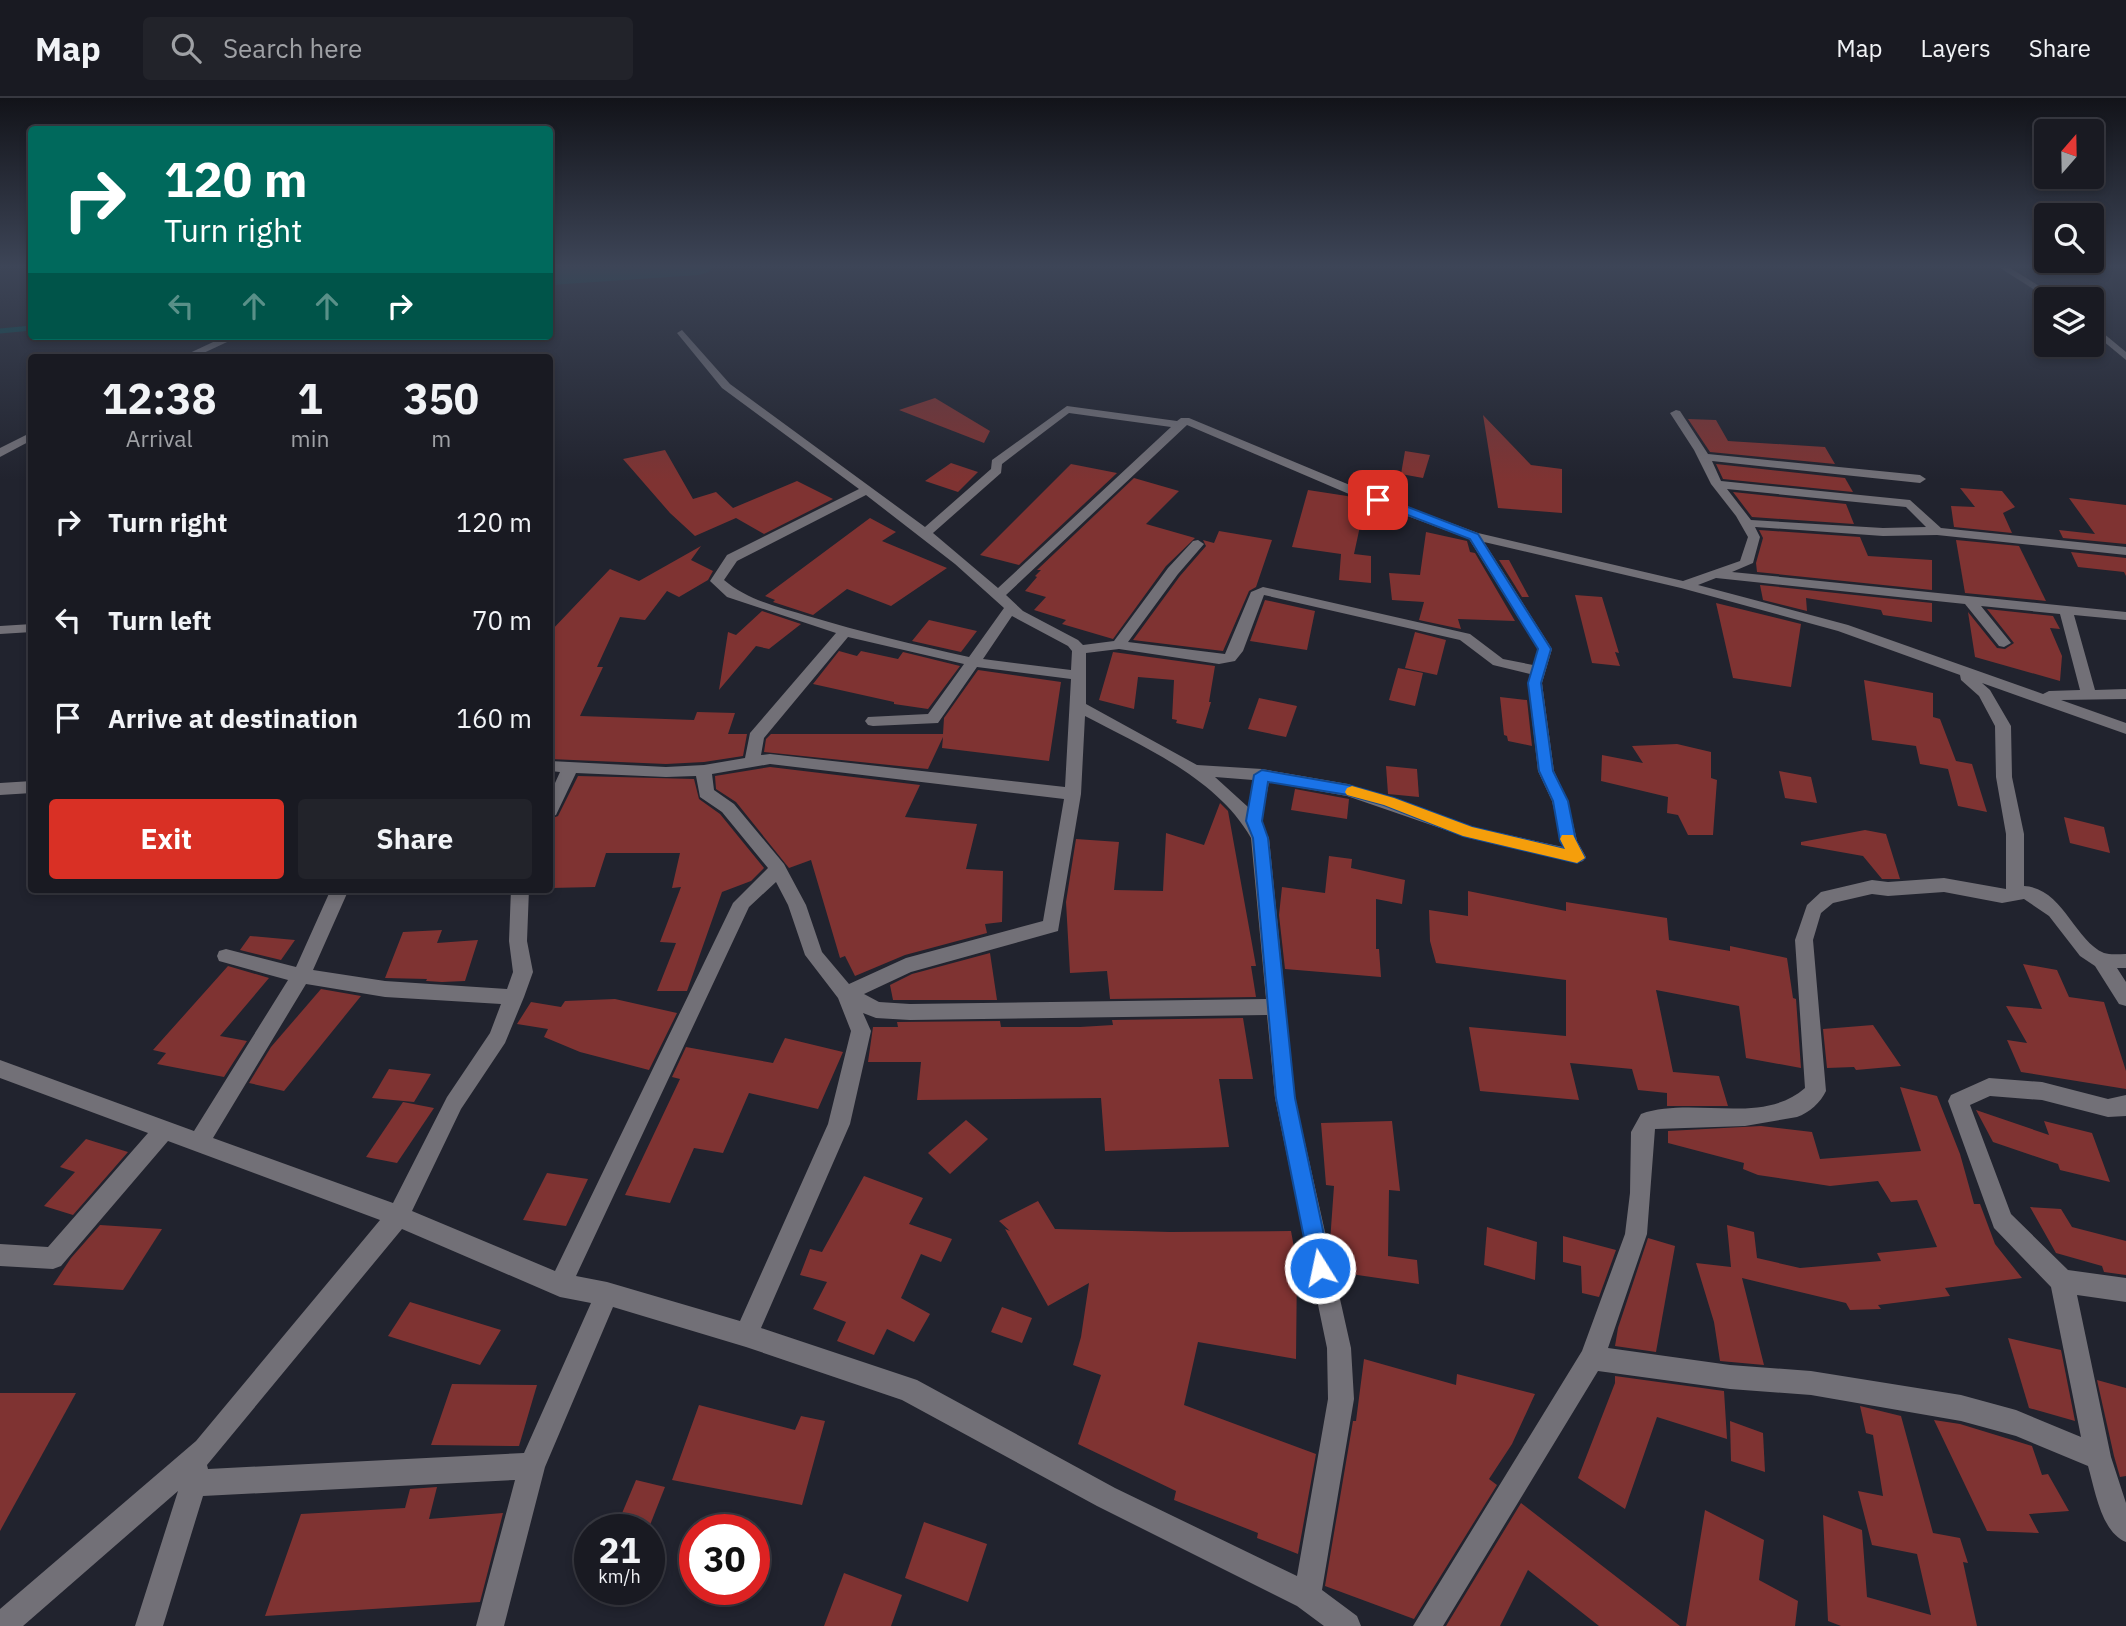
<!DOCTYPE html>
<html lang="en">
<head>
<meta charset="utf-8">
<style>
  body { margin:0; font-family:"IBM Plex Sans",sans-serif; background:#22232a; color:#f1f3f6; height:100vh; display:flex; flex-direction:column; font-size:26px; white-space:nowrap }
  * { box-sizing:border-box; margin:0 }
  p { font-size:23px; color:#9fa1a5 }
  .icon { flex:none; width:38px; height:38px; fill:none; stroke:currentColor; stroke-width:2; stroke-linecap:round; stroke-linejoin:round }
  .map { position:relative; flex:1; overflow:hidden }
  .details { position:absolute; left:28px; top:256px; width:525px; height:539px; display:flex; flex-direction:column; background:#191a22; border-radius:7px; box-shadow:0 4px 10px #0003,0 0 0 2px #373840 }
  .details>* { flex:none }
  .guide { position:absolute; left:28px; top:28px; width:525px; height:214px; border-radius:7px; box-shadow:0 4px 10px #0003,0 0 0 2px #373840; background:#00695c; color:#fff; overflow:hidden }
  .needle { width:46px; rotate:20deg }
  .tools { position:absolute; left:2034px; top:21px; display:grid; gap:14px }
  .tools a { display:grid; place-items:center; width:70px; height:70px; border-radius:7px; background:#191a22; box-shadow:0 4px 10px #0003,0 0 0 2px #373840; font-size:35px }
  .speed { position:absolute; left:574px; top:1416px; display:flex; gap:14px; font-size:35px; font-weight:700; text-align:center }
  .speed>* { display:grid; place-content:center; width:91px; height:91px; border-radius:50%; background:#191a22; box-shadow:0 4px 10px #0003,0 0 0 2px #373840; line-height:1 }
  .speed small { font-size:18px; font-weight:400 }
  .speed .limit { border:10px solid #d22; background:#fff; color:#111 }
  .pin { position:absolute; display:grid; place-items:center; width:60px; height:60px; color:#fff; margin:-30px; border-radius:14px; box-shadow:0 4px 10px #0006 }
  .me { position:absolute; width:77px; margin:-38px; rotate:350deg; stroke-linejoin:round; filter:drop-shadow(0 0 5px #0008) }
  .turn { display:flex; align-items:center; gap:24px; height:147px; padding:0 21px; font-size:32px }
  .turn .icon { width:91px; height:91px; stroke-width:2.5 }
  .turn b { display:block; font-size:49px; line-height:60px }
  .lanes { display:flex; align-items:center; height:66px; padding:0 21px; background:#0003; justify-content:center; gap:35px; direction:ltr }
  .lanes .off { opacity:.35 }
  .eta { display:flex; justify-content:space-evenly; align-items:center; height:119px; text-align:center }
  .eta b { font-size:42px; font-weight:700; line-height:49px }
  .cta { display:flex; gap:14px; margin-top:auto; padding:14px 21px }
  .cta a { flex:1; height:80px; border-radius:7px; background:#d93025; color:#fff; font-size:28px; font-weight:700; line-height:80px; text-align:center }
  .cta a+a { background:#22232a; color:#f1f3f6 }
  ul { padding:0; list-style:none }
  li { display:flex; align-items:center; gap:21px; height:98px; padding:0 21px }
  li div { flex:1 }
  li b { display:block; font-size:26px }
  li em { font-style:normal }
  header { display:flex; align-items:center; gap:42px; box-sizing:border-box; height:98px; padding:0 35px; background:#191a22; border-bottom:2px solid #373840 }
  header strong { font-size:33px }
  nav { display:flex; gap:38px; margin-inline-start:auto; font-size:24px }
  .search { width:490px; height:63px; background:#22232a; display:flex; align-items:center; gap:18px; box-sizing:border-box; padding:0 24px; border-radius:7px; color:#9fa1a5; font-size:26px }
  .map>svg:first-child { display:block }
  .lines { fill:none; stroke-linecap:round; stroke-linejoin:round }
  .stream { stroke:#014b4e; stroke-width:5 }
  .river { fill:#014b4e; fill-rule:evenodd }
  .building { fill:#7f3332 }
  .minor { fill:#727077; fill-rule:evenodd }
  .route { fill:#1a73e8; stroke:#114b97; stroke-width:2 }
  .slow { fill:#f59e0b }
</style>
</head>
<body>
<header>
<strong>Map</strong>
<div class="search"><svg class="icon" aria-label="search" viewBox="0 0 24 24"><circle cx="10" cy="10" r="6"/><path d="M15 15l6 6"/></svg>Search here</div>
<nav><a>Map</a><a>Layers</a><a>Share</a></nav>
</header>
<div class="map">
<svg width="2126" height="1528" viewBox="0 0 2126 1528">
  <rect width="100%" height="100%" fill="#21232e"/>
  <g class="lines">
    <path class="stream" d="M0 233 32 230"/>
    <path class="river" d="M713 168 709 174 699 177 550 187V169Z"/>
  </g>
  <g class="building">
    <path d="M935 300 990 333 984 345 899 312Z"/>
    <path d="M1483 317 1531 367 1562 371V415L1498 410Z"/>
    <path d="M1688 321 1716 322 1728 343 1825 349 1835 366 1710 354Z"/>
    <path d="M665 352 693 401 716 394 733 410 797 383 833 401 764 436 736 420 695 438 670 415 623 361Z"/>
    <path d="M1405 353 1430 357 1423 380 1401 376Z"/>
    <path d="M951 365 978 374 958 394 925 383Z"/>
    <path d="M1071 366 1117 375 1019 467 980 457Z"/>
    <path d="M1716 366 1845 380 1853 394 1723 381Z"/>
    <path d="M1134 380 1179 393 1146 426 1195 440 1166 468 1113 541 1062 526 1066 522 1034 512 1046 499 1025 493 1037 479 1035 478 1041 472H1037Z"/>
    <path d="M1960 390 2002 393 2015 409 2003 415 2012 435 1954 429 1951 408 1975 409Z"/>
    <path d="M1308 392 1347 398 1365 405 1354 456 1371 458V485L1339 482 1341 456 1292 449Z"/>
    <path d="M1733 394 1846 406 1854 426 1752 419Z"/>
    <path d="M2069 400 2126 407V446L2063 440 2059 432 2095 436Z"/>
    <path d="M870 420 896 434 882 443 947 470 891 508 847 491 813 517 773 504 775 502 765 498Z"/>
    <path d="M1759 432 1860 439 1868 458 1932 462V492L1757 474 1756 465 1763 440Z"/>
    <path d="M1219 433 1272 442 1256 489 1249 493 1223 553 1133 542 1180 478 1206 448 1203 442 1214 445Z"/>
    <path d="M1426 434 1467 443 1470 454 1475 455 1515 523 1458 521 1461 531 1419 522 1424 504 1392 502 1389 475 1420 477Z"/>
    <path d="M1956 442 2019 448 2046 503 1965 495Z"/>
    <path d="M701 448 691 462 713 473 708 482 679 499 667 493 645 522 620 519 597 569H603L580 618 694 622 697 614 735 615 728 636H747L743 658 704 664 666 666 550 661V534L610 471 639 483Z"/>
    <path d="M2071 454 2126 460V478L2124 474 2078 469Z"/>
    <path d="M1499 462H1509L1529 499H1522Z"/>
    <path d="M1760 487 1932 505V524L1883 517 1881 512 1806 500 1807 513 1763 502Z"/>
    <path d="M1575 497 1602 499 1619 555 1615 554 1620 568 1592 565Z"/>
    <path d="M1265 502 1315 513 1307 552 1250 543Z"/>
    <path d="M1716 505 1801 526 1791 589 1733 580Z"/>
    <path d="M1987 511 2053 518 2060 531 2050 530 2062 558 2060 583 1975 559 1968 514 1997 550 2005 551 2014 545Z"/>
    <path d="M762 513 801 526 769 551 756 548 719 592 728 534 736 537Z"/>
    <path d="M929 522 977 533 961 554 912 543Z"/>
    <path d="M1415 534 1446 542 1437 577 1405 570Z"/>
    <path d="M839 553 857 558 861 553 898 561 903 554 960 568 928 611 894 606V604L813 586Z"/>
    <path d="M1113 554 1215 568 1209 604H1211L1203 631 1176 625 1177 622 1172 621 1174 582 1138 579 1134 611 1099 602Z"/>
    <path d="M1398 570 1423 575 1415 608 1389 602Z"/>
    <path d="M978 572 1061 584 1049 663 942 650 943 639 928 671 764 654 766 641 771 636H943L944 620Z"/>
    <path d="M1864 582 1933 595V619L1940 621 1956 663 1972 666 1987 714 1958 708 1948 671 1920 666 1916 648 1872 642Z"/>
    <path d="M1500 599 1527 602 1532 648 1508 643 1507 638 1504 637Z"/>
    <path d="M1259 600 1297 608 1286 639 1248 631Z"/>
    <path d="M1677 646 1711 654V680L1717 682 1713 737H1688L1678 717 1667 715 1668 699 1601 683 1602 657 1643 665 1632 648Z"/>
    <path d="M1386 668 1417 671 1419 699 1388 696Z"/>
    <path d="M770 669 920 687 905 719 977 726 966 771 1003 773 1002 824 985 826 987 835 905 857 855 878 845 858 840 860 811 762 789 770 736 704 716 691 715 678Z"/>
    <path d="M1779 673 1811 679 1817 705 1785 700Z"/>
    <path d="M578 678 694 681 699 701 720 716 764 770 751 783 722 794 687 893H657L676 845 660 844 681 789 672 790 680 755H606L595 789 550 790V721L558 718Z"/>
    <path d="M1295 691 1349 701 1347 721 1291 712Z"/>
    <path d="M1220 705 1228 713 1256 868H1251L1256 899 1110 901 1107 873 1070 875 1066 804 1076 741 1119 744 1114 792 1163 793 1166 735 1204 747Z"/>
    <path d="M2064 719 2104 729 2110 755 2070 745Z"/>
    <path d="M1865 732 1886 736 1900 781H1882L1863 758 1801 747V744Z"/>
    <path d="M1329 758 1352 761 1351 770 1405 782 1402 806 1376 801V851H1379L1381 879 1285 871 1279 817 1282 789 1325 795Z"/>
    <path d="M1468 793 1566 813V804L1667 820 1669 842 1730 853V848L1787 860 1793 900 1796 901 1801 970 1746 960 1739 908 1656 892 1673 974 1719 978 1728 1008H1667V995L1638 992 1632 971 1570 965 1579 1002 1480 993 1469 929 1566 938V882L1436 865 1430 843 1429 812 1468 818Z"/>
    <path d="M442 832 437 845 478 842 465 883 442 884 426 883 427 881 385 880 403 834Z"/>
    <path d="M250 838 295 842 281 862 240 852Z"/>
    <path d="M990 855 997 902H893L890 887 912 876Z"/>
    <path d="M2023 866 2057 872 2069 899 2104 904 2126 973V991L2021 974 2007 942 2027 945 2006 908 2042 911Z"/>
    <path d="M228 868 269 880 220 938 247 943 224 979 157 966 166 955 153 952Z"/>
    <path d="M321 891 361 898 284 993 249 985 271 949Z"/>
    <path d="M615 901 677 915 649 972 580 954 544 939 548 931 517 926 531 904 561 909 565 903Z"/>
    <path d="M1243 920 1253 981H1219L1229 1049 1105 1053 1101 1000 917 1002 921 964H868L873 929H898L897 924 1000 923 1001 929H1080L1113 927 1112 922Z"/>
    <path d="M1873 927 1901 968 1856 972 1854 969 1827 970 1823 931Z"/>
    <path d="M785 940 843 954 818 1011 749 995 723 1055 694 1050 670 1105 625 1097 680 981 672 979 686 949 773 965Z"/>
    <path d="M389 971 431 976 414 1004 372 1000Z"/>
    <path d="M1900 989 1937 998 1960 1056 1974 1106H1980L1995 1146 2022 1180 1945 1190 1950 1198 1878 1207 1881 1211 1850 1212 1846 1205 1742 1180 1764 1267 1720 1263 1714 1224 1696 1165 1731 1169 1727 1127 1754 1134 1757 1160 1800 1170 1881 1163 1877 1155 1937 1149 1917 1102 1891 1104 1878 1083 1830 1088 1758 1077 1743 1071 1744 1065 1668 1045V1033L1761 1028 1812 1034 1820 1061 1921 1053Z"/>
    <path d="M403 1004 434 1010 397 1065 366 1059Z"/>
    <path d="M1976 1012 2049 1037 2044 1023 2092 1035 2110 1084 2060 1072 2058 1066 1993 1044Z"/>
    <path d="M966 1022 988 1041 950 1076 928 1055Z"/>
    <path d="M1392 1023 1400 1093 1389 1092 1388 1158 1417 1162 1419 1186 1337 1174 1330 1144 1334 1088 1326 1087 1321 1025Z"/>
    <path d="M86 1041 128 1054 73 1117 44 1108 75 1074 60 1069Z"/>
    <path d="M547 1075 588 1081 566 1128 523 1122Z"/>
    <path d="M864 1078 923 1100 909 1126 952 1141 941 1164 921 1156 901 1200 930 1216 914 1244 887 1231 874 1257 837 1243 846 1224 813 1211 827 1184 800 1177 810 1151 822 1154Z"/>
    <path d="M1038 1103 1055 1131 1170 1134 1291 1133 1297 1166 1296 1261 1198 1244 1184 1307 1316 1356 1298 1456 1257 1440 1258 1435 1174 1402 1176 1393 1078 1346 1101 1277 1073 1267 1081 1239 1089 1185 1048 1208 1005 1131 1010 1133 999 1123Z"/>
    <path d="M2030 1109 2061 1111 2072 1129 2126 1143V1177L2104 1174 2102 1168 2056 1155Z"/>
    <path d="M100 1127 162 1131 123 1192 53 1187 71 1160Z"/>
    <path d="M1487 1129 1537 1144 1535 1182 1484 1167Z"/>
    <path d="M1563 1138 1616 1152 1599 1199 1582 1195 1581 1168 1563 1164Z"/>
    <path d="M1648 1140 1675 1148 1656 1254 1615 1248 1618 1230Z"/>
    <path d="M410 1204 501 1232 480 1267 388 1238Z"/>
    <path d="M1002 1209 1032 1220 1022 1245 991 1234Z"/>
    <path d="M2008 1240 2061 1252 2075 1323 2029 1310Z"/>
    <path d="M1364 1261 1456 1287 1457 1276 1535 1296 1512 1346 1489 1381 1497 1387 1414 1521 1325 1488 1353 1323H1356Z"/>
    <path d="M1615 1278 1724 1293 1727 1341 1657 1319 1625 1411 1578 1380 1615 1285Z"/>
    <path d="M2097 1282 2126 1290V1378L2120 1379 2114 1358Z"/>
    <path d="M452 1286 537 1287 519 1348 431 1347Z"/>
    <path d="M0 1295H76L0 1433Z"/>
    <path d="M699 1307 795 1332 801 1318 825 1323 802 1407 672 1382Z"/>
    <path d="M1860 1308 1901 1318 1933 1435 1960 1440 1968 1465 1963 1464 1977 1528H1841L1828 1523 1823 1417 1862 1432 1867 1499 1931 1517 1917 1456 1872 1447 1858 1393 1883 1398 1873 1337 1866 1335Z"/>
    <path d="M1934 1322 1960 1326 2032 1348 2042 1377 2048 1376 2069 1413 2029 1416 2039 1435 1987 1433Z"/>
    <path d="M1730 1323 1763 1335 1765 1374 1731 1363Z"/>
    <path d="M636 1382 665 1389 648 1432H615Z"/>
    <path d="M437 1389 429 1421 503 1415 480 1504 265 1518 301 1416 405 1410 410 1391Z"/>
    <path d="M1521 1405 1680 1528H1599L1528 1472 1500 1528H1446Z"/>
    <path d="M1705 1412 1764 1442 1759 1482 1798 1503 1795 1528H1686Z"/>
    <path d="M924 1424 987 1446 968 1504 905 1480Z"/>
    <path d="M844 1475 902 1497 891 1528H824Z"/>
  </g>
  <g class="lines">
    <g class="minor">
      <path d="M1997 168H2007L2060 201H2049Z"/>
      <path d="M2091 225 2126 254V262L2091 233Z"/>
      <path d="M682 232 730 286 925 429 991 371 992 362 1067 308 1177 323 1181 320H1189L1357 390 1478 435 1683 483 1740 463 1748 439 1736 418 1711 386 1694 352 1670 315 1676 312 1680 313 1708 356 1920 377 1926 381 1920 385 1712 363 1721 383 1910 402 1941 430 2126 449V457L1937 437 1883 438 1755 429 1760 439 1753 465 1732 474 2126 514V522L2074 517 2095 592 2126 591V601L2061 602 2126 625V636L1982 585 1990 592 2011 628 2012 679 2024 736V788C2063 790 2074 842 2104 855 2110 857 2119 856 2126 856V870H2117L2126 884V908L2119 906 2095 868 2080 858 2049 818 2024 801 2002 805 1944 794 1888 798 1872 796 1833 805 1821 815 1813 842 1826 993C1821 1004 1809 1015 1797 1019L1745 1028 1655 1031 1647 1136 1608 1250 1730 1267 1811 1273 1961 1297 2016 1312 2081 1339 2051 1189 1994 1130 1948 1003 1951 997 1989 980 2042 984 2108 1001 2126 997V1018L2108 1019 2042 1002 1990 998 1970 1007 2011 1116 2068 1172 2126 1180V1204L2077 1197 2111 1359 2126 1405V1444C2101 1434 2095 1392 2088 1368L2016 1338 1961 1323 1811 1297 1730 1291 1598 1273 1443 1528H1413L1582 1253 1625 1136 1630 1095 1631 1034 1641 1016C1692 998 1762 1028 1805 990L1795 842 1807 807 1821 794 1872 782 1888 784 1944 780 2006 791V736L1996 679 1995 628 1979 598 1961 582 1960 577 1838 533 1681 490 1484 444 1552 551 1542 585 1554 673 1568 703 1577 743 1586 759 1583 763 1577 765 1469 740 1347 698 1269 684 1261 726 1269 740 1295 1000 1351 1250 1354 1301 1322 1492 1357 1518 1361 1528H1324L1297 1508 1097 1408 902 1302 746 1249 613 1209 545 1369 504 1528H476L515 1382 203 1398 163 1528H135L178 1393 23 1528H0V1511L196 1343 380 1122 168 1043 61 1168 53 1171 0 1168V1146L48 1149 148 1035 0 980V962L194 1033 288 882 219 863 217 858 219 853 226 851 296 869 331 791H349L313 872 385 883 507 891 513 874 509 843 511 791H529L527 843 533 874 524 899 505 945 461 1011 412 1113 555 1173 733 805 768 770 722 714 700 699 696 678 666 679 576 675 556 717 550 719V696L560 674 550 673V663L666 669 704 667 745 660 750 635 836 535 727 499 710 483 727 457 859 391 722 290 677 235ZM1069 315 1171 329 998 490 933 435 1001 375 1002 366ZM1187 327 1349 396 1469 441 1538 551 1533 567 1503 561 1470 536 1263 489 1251 494 1225 556 1128 544 1178 476 1204 446 1198 442 1193 443 1168 470 1114 543 1083 547 1078 542 1023 513 1006 497ZM1727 391 1906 409 1926 429 1883 430 1751 422ZM866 397 955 466 1004 510 969 559C915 547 861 534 808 518 779 509 747 502 724 482L737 463ZM1716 480 1965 506 1999 548 2004 549 2011 545 1981 508 2060 516 2080 592 2049 593 2043 596 1848 527 1698 487ZM1264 497 1460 542 1493 567 1530 576 1528 585 1538 673 1552 703 1563 749 1472 729 1348 686 1262 671 1197 667 1086 606V555L1119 551 1219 566 1235 563 1243 553ZM1012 518 1068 548 1072 553 1071 572 983 561ZM848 539 964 566 928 616 868 619 865 623 868 627 873 628 938 625 977 569 1071 581 1065 689 770 656 761 657 764 640ZM1085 618C1144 649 1218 681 1251 740L1266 901 910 906 879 904 864 896 911 874 1058 833 1081 696ZM770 666 1064 701 1043 823 906 860 849 886 822 854 806 807 784 766 734 706 714 692 712 676ZM1215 679 1253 682 1248 709ZM776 784 788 807 805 857 838 900 851 933 828 1026 740 1223 607 1184 576 1178 749 809ZM306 886 385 899 501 906 490 935 447 999 393 1105 213 1040ZM863 915 876 920 910 922 1267 917 1275 1000 1327 1250 1328 1301 1297 1478 1115 1390 917 1282 761 1230 850 1026 871 933ZM402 1131 560 1199 591 1205 524 1355 208 1371 207 1367Z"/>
      <path d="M226 238H240L195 259H181Z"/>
      <path d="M32 334V342L0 359V350Z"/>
      <path d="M32 526V534L0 536V528Z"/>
      <path d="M32 683V695L0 697V685Z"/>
    </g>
  </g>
  <linearGradient id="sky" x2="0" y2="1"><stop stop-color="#121319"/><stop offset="0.44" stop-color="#3d4557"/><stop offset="1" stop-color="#3d4557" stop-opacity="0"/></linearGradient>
  <rect width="2126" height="382" fill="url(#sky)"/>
  <path class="route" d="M1374 399H1382L1478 436 1551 551 1541 585 1553 673 1568 703 1576 743 1585 760 1577 765 1463 738 1384 707 1348 697 1268 684 1262 723 1268 740 1295 1000 1331 1170 1328 1178 1320 1181 1313 1178 1310 1170 1276 1000 1253 740 1246 723 1254 677 1262 672 1348 687 1394 700 1472 729 1565 751 1560 743 1553 703 1539 673 1528 585 1538 551 1470 441 1374 404Z"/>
  <path class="slow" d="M1352 688 1394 700 1472 729 1565 751 1560 741 1562 737H1573L1585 760 1577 765 1463 738 1384 707 1347 697 1345 694 1347 690Z"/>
</svg>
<div class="tools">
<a><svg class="needle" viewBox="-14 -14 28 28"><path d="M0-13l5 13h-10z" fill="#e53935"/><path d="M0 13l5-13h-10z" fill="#9fa1a5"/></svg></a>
<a><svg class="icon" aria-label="search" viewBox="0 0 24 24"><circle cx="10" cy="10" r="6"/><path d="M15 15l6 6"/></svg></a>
<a><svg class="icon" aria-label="layers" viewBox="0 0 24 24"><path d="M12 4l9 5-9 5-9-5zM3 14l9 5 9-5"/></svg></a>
</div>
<div class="speed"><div>21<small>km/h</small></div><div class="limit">30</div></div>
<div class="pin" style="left:1378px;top:402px;background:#d93025"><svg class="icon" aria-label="arrive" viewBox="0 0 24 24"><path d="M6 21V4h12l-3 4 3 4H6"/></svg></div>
<svg class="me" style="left:1320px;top:1170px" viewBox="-20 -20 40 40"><circle r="17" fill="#1a73e8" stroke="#fff" stroke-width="3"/><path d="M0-11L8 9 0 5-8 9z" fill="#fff"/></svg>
<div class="guide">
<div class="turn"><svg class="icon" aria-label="right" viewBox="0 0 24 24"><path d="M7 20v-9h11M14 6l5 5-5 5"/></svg><div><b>120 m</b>Turn right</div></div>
<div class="lanes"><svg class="icon off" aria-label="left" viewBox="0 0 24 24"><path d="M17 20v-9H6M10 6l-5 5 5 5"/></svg><svg class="icon off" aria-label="ahead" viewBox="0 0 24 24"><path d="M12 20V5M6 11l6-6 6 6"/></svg><svg class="icon off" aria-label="ahead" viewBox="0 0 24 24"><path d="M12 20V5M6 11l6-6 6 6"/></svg><svg class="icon" aria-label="right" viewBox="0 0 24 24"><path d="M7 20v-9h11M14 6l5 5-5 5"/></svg></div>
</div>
<section class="details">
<div class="eta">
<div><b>12:38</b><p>Arrival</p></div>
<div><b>1</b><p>min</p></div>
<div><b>350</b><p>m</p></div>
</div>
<ul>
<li><svg class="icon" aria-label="right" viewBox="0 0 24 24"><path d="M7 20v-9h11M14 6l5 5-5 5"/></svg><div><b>Turn right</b></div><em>120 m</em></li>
<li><svg class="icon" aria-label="left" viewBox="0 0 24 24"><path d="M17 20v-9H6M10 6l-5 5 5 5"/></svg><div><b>Turn left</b></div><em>70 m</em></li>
<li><svg class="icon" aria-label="arrive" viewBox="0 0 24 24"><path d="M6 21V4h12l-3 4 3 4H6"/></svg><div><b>Arrive at destination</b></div><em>160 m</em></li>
</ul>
<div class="cta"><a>Exit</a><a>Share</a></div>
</section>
</div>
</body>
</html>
